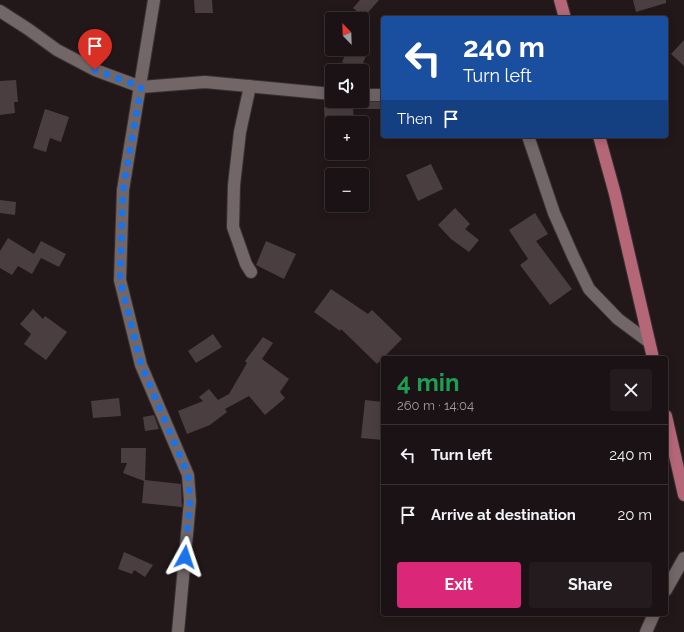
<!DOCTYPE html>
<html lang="en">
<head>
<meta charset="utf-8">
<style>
  body { margin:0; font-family:Raleway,sans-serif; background:#231b1d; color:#f1f3f6; height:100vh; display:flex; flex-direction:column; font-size:15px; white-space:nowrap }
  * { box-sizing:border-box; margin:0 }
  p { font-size:13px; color:#9f9ea0 }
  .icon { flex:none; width:22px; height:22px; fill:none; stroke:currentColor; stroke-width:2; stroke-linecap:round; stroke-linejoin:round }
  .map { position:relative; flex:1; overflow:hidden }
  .details { position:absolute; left:381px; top:356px; width:287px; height:260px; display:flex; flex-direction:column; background:#1a1214; border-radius:4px; box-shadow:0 2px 10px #0003,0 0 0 1px #383234 }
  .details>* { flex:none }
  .hud { position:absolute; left:381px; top:16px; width:287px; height:122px; border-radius:4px; box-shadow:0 2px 10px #0003,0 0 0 1px #383234; background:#1a4fa0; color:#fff; overflow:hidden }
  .needle { width:26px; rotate:337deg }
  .buttons { position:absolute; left:325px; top:12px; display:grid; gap:8px }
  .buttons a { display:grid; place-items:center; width:44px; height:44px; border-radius:4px; background:#1a1214; box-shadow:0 2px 10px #0003,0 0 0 1px #383234; font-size:20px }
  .pin { position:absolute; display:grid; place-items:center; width:34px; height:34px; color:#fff; margin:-41px -17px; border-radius:50% 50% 50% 0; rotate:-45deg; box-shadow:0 0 4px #0007 }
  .pin .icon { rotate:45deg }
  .me { position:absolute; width:44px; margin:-22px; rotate:5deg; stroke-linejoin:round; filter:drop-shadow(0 0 3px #0008) }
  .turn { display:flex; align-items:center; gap:14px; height:84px; padding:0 16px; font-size:18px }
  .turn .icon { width:52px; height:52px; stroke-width:2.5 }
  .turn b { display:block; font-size:28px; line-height:34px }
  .then { display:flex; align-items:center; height:38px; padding:0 16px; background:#0003; gap:8px; font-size:15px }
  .round { display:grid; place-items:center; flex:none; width:42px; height:42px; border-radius:4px; background:#231b1d }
  .summary { display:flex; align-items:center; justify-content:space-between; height:68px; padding:0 16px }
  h1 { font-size:24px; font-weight:700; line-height:30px; color:#1e9e55 }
  .cta { display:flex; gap:8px; margin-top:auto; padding:8px 16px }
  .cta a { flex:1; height:46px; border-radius:4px; background:#db2777; color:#fff; font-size:16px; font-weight:700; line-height:46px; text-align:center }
  .cta a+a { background:#231b1d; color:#f1f3f6 }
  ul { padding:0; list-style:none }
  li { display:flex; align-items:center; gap:12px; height:60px; padding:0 16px; border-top:1px solid #383234 }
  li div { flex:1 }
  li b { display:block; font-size:15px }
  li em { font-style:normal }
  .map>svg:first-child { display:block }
  .building { fill:#4a3e40 }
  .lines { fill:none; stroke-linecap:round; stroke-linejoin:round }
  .minor-casing { stroke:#393233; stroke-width:14 }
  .major-casing { stroke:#393233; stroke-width:14 }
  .minor { stroke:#726667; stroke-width:12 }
  .major { stroke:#b56778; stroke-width:12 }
  .route { stroke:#1a73e8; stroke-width:7; stroke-dasharray:0 12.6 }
</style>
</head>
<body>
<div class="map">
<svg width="684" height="632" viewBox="0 0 684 632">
  <rect width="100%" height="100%" fill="#22181a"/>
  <g class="building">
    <path d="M194 0H212L213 13H195Z"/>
    <path d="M360 0H379L364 17 353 8Z"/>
    <path d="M633 0H666V3L636 12Z"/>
    <path d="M684 40V66L671 54Z"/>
    <path d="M348 49H352L366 56 360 70 342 62Z"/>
    <path d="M16 80 18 102H14L15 113 0 115V81Z"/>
    <rect x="366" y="102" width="17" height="7"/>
    <path d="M324 107H353L354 123H325Z"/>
    <path d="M45 109 69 117 61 142 50 138 46 152 33 148Z"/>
    <path d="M431 164 443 189 418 201 406 175Z"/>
    <path d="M0 200 16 202 15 215 0 213Z"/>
    <path d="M455 208 470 224 465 229 479 240 469 252 451 239 438 225Z"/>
    <path d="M535 213 548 234 536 241 572 289 550 305 520 265 528 259 509 230Z"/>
    <path d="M8 238 34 254 41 241 66 254 59 267 35 255 41 258 32 274 18 266 12 275 0 268V251Z"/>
    <path d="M266 241 296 254 284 279 256 265Z"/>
    <path d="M331 289 368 314 372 310 402 339 377 364 341 329 340 331 314 312Z"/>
    <path d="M33 309 43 319 45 316 67 332 46 360 24 344 31 334 20 324Z"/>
    <path d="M213 334 222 347 196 363 188 351Z"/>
    <path d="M263 337 273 343 262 359 289 379 280 392 285 398 265 415 249 396 225 409 227 412 210 425 187 434 178 411 203 401 199 397 209 389 218 400 229 394 247 363 245 361Z"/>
    <path d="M119 398 121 416 93 418 91 401Z"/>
    <path d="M365 400 383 402V440L361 438Z"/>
    <path d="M154 415 159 429 145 431 143 417Z"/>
    <path d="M121 448H146L145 480 181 484 182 507 142 503 144 481 123 473 127 463H121Z"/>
    <path d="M124 552 153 565 145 577 134 570 132 574 118 569Z"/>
  </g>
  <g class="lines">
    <g class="minor-casing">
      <g id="minor">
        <path d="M154 0 123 190 120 280 141 365 188 475 190 501 178 632"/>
        <path d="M0 11 28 29 57 50 95 70 141 87 205 82 332 94"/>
        <path d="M250 86 240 132 234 185 233 227 246 264 251 272"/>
        <path d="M362 95H383"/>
        <path d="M528 136 554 213 573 256 589 289 618 319 649 342"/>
        <path d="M666 590 684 558"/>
        <path d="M646 632 654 614"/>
      </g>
    </g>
    <g class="major-casing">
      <g id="major">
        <path d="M560 0 565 18"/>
        <path d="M599 136 615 194 653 358"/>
        <path d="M666 416 684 495"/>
      </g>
    </g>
    <use href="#minor" class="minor"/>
    <use href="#major" class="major"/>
  </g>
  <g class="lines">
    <path class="route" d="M95 70 141 87 123 190 120 280 141 364 188 475 190 500 185 557"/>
  </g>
</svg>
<div class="buttons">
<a><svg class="needle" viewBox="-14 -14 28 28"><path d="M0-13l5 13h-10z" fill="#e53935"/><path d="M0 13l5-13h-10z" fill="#9f9ea0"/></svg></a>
<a><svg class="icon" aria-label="sound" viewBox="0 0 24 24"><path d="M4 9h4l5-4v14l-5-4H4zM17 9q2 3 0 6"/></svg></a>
<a>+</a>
<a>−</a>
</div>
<div class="pin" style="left:95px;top:70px;background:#d93025"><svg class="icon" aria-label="arrive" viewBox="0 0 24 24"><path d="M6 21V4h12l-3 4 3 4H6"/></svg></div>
<svg class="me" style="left:185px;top:557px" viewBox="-20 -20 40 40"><path d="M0-17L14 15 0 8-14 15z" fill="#1a73e8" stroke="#fff" stroke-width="4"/></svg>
<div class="hud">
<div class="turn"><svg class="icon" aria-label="left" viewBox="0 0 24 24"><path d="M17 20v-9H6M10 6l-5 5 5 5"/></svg><div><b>240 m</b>Turn left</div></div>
<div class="then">Then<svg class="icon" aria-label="arrive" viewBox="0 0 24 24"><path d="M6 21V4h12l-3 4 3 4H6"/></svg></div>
</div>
<section class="details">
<div class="summary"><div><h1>4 min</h1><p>260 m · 14:04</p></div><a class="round"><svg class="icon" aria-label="close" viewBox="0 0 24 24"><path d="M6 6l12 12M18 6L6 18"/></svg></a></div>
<ul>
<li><svg class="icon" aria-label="left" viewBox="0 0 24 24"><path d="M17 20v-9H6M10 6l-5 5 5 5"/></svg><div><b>Turn left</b></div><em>240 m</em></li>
<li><svg class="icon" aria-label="arrive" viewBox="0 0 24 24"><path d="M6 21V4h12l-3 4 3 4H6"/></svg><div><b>Arrive at destination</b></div><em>20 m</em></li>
</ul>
<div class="cta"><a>Exit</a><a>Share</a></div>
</section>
</div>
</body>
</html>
